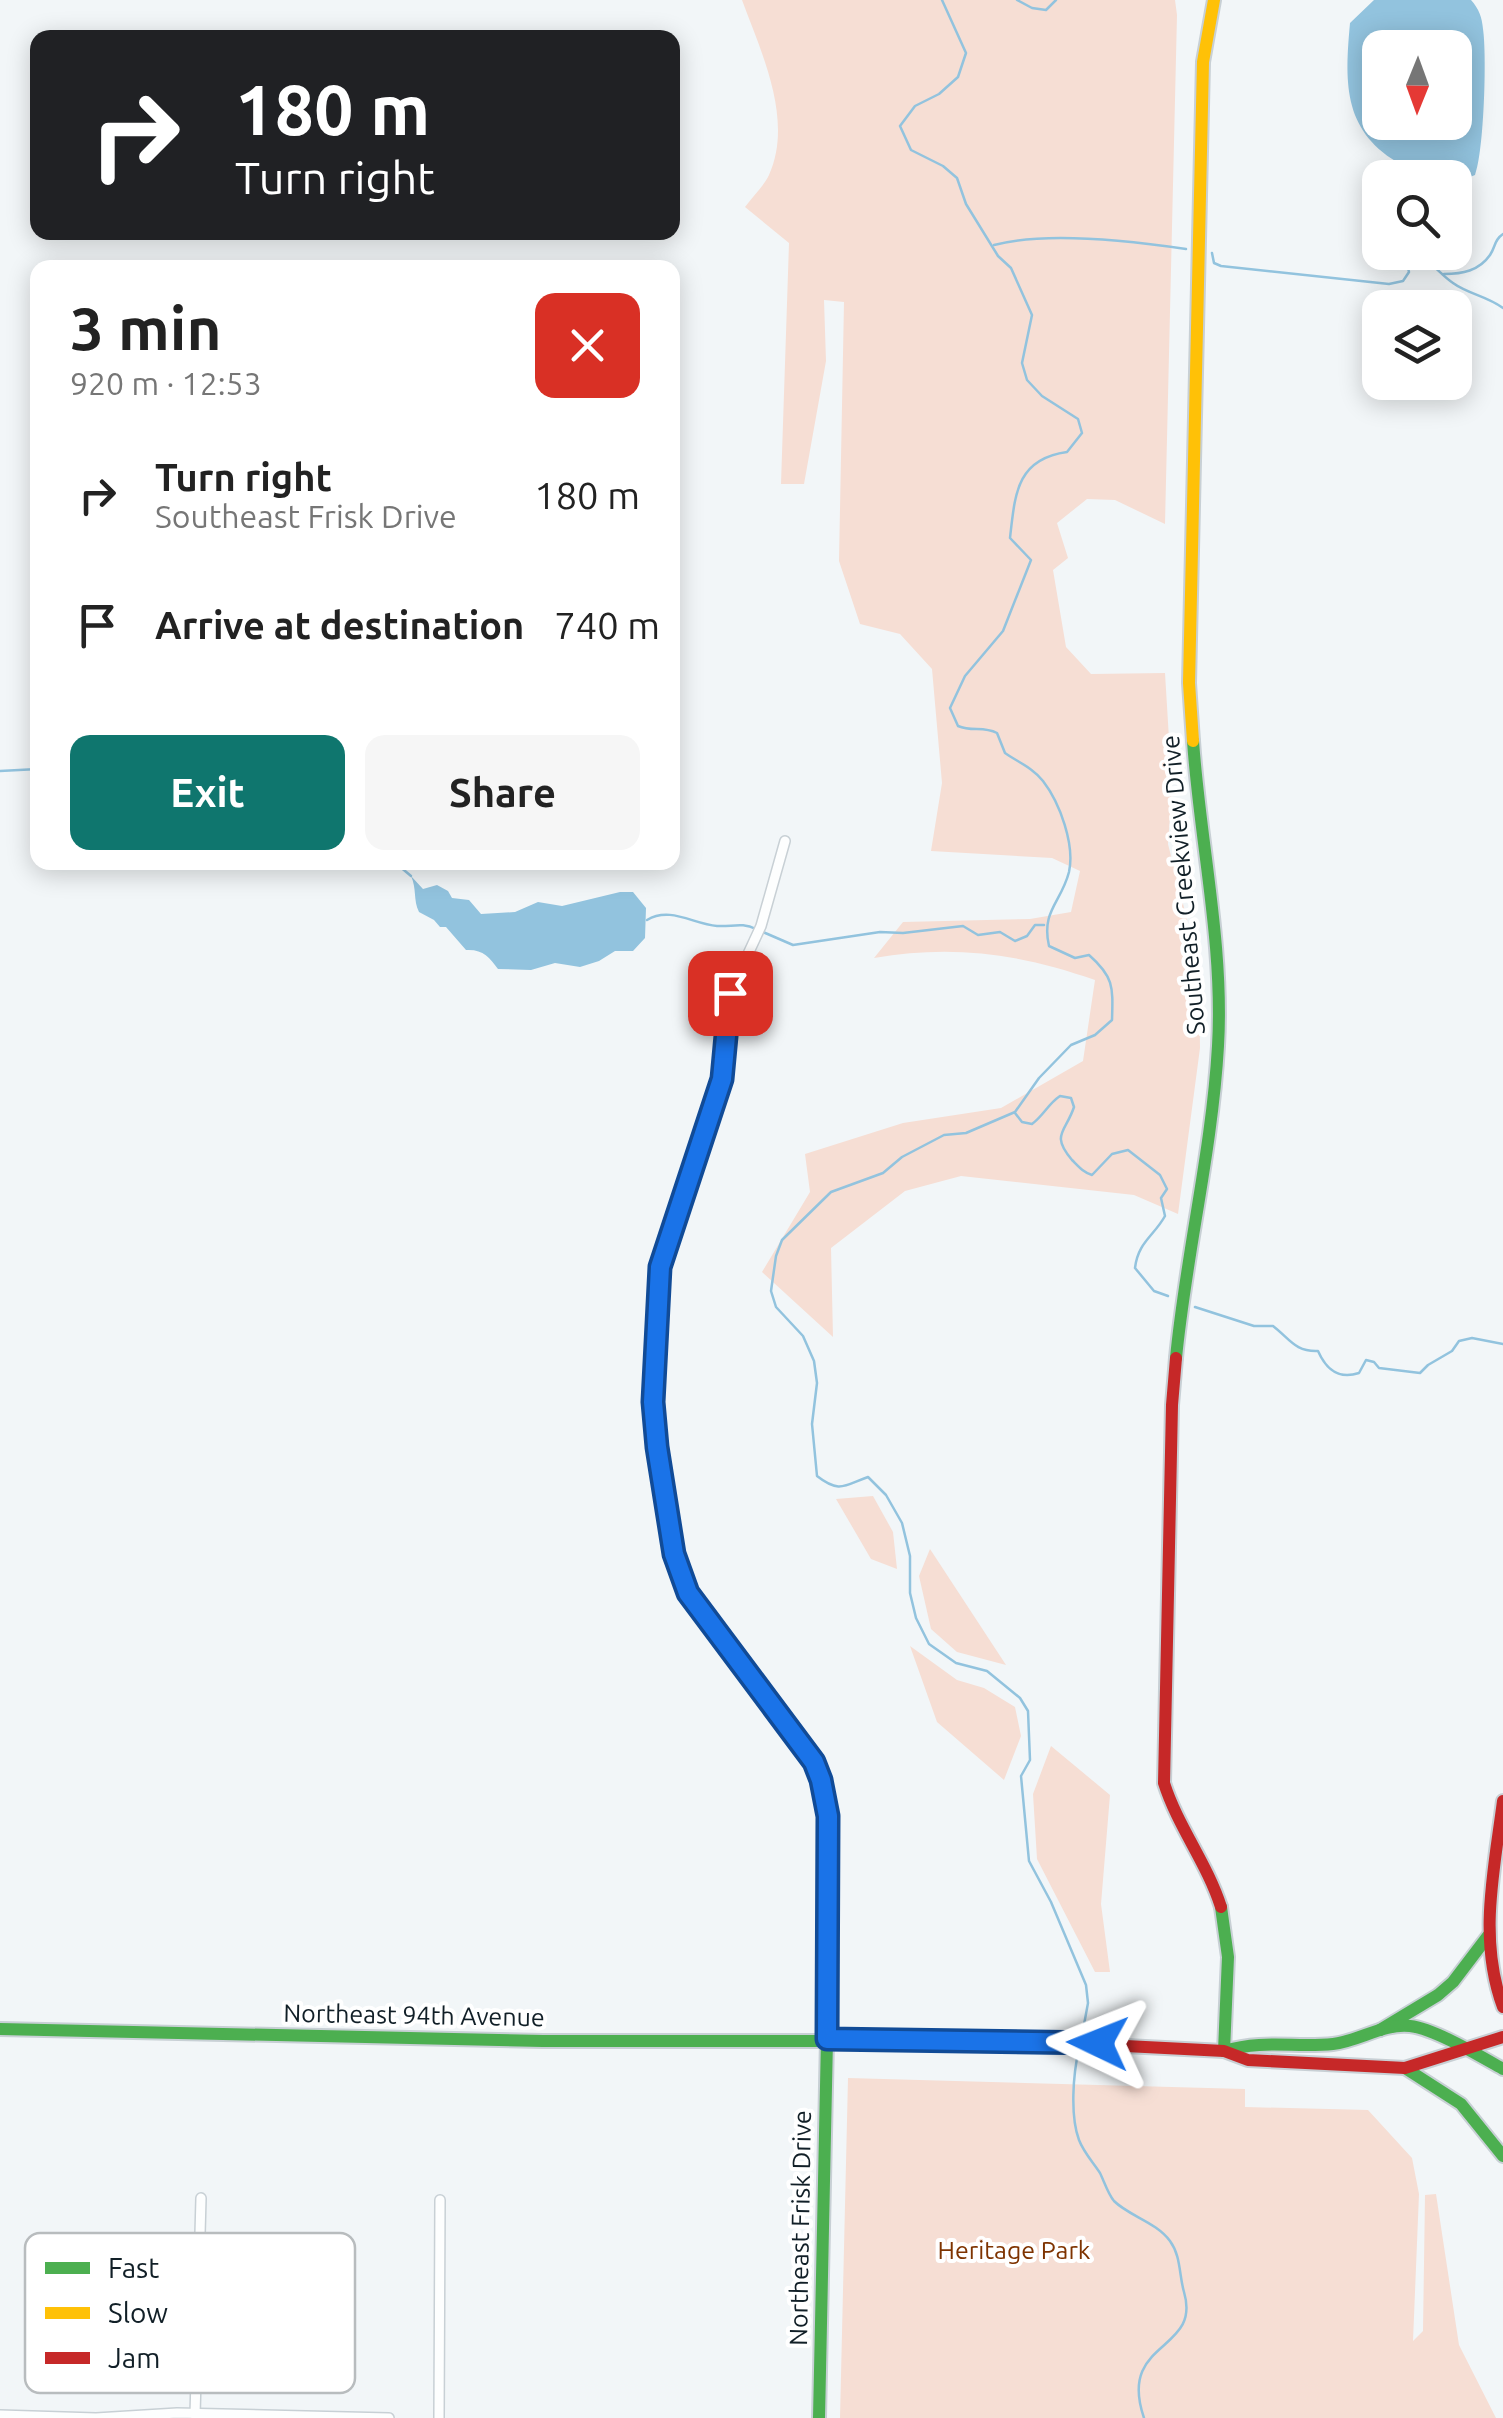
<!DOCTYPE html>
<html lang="en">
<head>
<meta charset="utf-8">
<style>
  body { margin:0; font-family:Ubuntu,sans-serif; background:#f6f6f6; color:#222; height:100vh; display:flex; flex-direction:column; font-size:38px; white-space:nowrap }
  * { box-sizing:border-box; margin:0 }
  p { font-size:32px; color:#767676 }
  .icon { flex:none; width:55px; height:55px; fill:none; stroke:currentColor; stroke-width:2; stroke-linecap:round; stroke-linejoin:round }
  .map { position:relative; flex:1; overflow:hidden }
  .drawer { position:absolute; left:30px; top:260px; width:650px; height:610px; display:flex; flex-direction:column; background:#fff; border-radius:20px; box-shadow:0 5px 25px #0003 }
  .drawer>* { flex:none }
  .banner { position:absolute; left:30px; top:30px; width:650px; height:210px; border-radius:20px; box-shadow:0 5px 25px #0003; background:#202124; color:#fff; overflow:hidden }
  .needle { width:65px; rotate:181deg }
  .tools { position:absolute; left:1362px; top:30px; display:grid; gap:20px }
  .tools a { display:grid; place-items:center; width:110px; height:110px; border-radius:20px; background:#fff; box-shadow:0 5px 25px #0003; font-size:50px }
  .pin { position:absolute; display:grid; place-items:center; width:85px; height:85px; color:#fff; margin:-42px; border-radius:20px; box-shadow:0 5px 15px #0006 }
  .me { position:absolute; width:110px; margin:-55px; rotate:272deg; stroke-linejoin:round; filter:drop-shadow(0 0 8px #0008) }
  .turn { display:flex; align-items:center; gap:35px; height:210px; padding:0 40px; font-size:45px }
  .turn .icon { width:130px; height:130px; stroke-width:2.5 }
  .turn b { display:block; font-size:70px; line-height:85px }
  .round { display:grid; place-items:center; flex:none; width:105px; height:105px; border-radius:20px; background:#f6f6f6 }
  .summary { display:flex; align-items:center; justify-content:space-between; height:170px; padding:0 40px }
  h1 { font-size:60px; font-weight:600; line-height:75px }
  .action { display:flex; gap:20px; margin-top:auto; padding:20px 40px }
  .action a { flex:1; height:115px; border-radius:20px; background:#0f766e; color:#fff; font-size:40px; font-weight:600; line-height:115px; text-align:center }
  .action a+a { background:#f6f6f6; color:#222 }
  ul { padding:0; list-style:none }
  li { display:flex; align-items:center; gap:30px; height:130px; padding:0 40px }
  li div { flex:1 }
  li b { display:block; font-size:38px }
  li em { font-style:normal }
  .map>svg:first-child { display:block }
  .green { fill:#f6ded4 }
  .water { fill:#92c3de; fill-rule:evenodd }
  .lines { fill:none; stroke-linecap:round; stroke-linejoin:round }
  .stream { stroke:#92c3de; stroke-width:2.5 }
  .street-casing { stroke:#c8d0d5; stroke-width:12 }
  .fast-casing { stroke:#c8d0d5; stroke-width:16 }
  .slow-casing { stroke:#c8d0d5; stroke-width:16 }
  .jam-casing { stroke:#c8d0d5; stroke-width:16 }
  .street { stroke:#fdfefe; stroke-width:9 }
  .fast { stroke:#4caf50; stroke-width:12 }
  .slow { stroke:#ffc107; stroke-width:12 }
  .jam { stroke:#c62828; stroke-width:12 }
  .route-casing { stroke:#114b97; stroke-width:25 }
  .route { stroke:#1a73e8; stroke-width:18 }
  .labels { text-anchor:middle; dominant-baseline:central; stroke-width:8; stroke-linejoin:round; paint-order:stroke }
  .street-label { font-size:25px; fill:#111f27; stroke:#fff }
  .park-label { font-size:25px; fill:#7e3300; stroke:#fff }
  .key { fill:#fff; stroke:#b8bcbe; stroke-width:2.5 }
  .key-label { font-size:28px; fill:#111f27 }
</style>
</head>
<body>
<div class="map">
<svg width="1503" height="2418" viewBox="0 0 1503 2418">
  <rect width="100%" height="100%" fill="#f2f6f8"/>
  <g class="green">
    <path d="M742 0H1175L1177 15 1165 524 1115 500 1087 499 1057 523 1068 558 1053 570 1066 647 1091 674 1165 673 1172 788 1168 844 1199 967 1200 1048 1178 1214 1134 1195 961 1176 905 1191 831 1248 833 1337 762 1272 810 1192 805 1154 903 1123 1001 1108 1083 1061 1095 980C1020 954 953 944 874 958L903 922 1030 919 1071 912 1080 871 1052 858 931 851 942 783 932 669 900 634 860 624 839 561 844 302 824 300 826 361 804 484H781L789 243 745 207C752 197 764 186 769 175 794 119 761 52 742 0Z"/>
    <path d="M873 1496 893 1532 897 1569 871 1559 836 1499Z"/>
    <path d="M930 1549 1006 1665 957 1652 931 1629 919 1576Z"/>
    <path d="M910 1646 957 1680 984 1688 1015 1707 1021 1736 1004 1780 937 1722Z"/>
    <path d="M1051 1746 1110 1795 1101 1904 1110 1972H1095L1037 1859 1033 1794Z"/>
    <path d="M848 2078 1245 2089V2107L1368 2110 1412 2158 1419 2194 1413 2341 1423 2331 1425 2195 1436 2194 1459 2345 1496 2418H840Z"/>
  </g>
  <g class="water">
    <path d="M1374 0H1471C1479 9 1482 17 1483 29 1487 56 1484 152 1475 175L1455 183V178C1425 178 1423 177 1397 162 1342 129 1345 80 1350 23ZM1380 48H1455V122H1380Z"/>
    <path d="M411 876 423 889 437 885 448 891 452 898 469 900 481 914 515 912 538 902 562 906 620 892H633L646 908 645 938 633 951H615L599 961 580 967 555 963 531 970 498 969C489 957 483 949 466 950L446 927H440L434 920 419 912C413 900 417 889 411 876Z"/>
  </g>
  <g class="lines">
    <g class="stream">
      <path d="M942 0 966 53 958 77 939 94 915 106 900 126 911 150 943 166 957 178 966 204 998 256 1011 268 1032 315 1022 363 1027 380 1042 396 1078 419 1082 433 1067 452C1016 459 1015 495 1010 538L1031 560 1003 631 965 676 950 708 958 726C972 732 983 726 997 733L1005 753C1018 762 1033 768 1043 781 1060 803 1075 845 1069 872 1061 903 1041 911 1049 946L1075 958 1089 955C1114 977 1113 987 1112 1020L1095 1035 1071 1045 1039 1078 1015 1112 966 1133 944 1135 902 1157 883 1173 831 1192 782 1240 776 1256 771 1291 776 1307 803 1336 814 1361 817 1383 812 1424 817 1476C840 1494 845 1485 868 1477L886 1495 902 1523 910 1556V1593L916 1618 929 1644 956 1663 987 1671 1020 1698 1028 1711 1030 1760 1021 1776 1029 1861 1051 1902 1086 1985 1088 2003 1081 2041"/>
      <path d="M1017 0 1032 8 1046 10 1056 0"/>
      <path d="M994 245C1046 231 1132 241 1186 249"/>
      <path d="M1212 253 1214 263 1221 266 1389 284 1403 281 1409 272 1406 260C1431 255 1435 271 1453 283 1468 294 1487 296 1503 308"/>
      <path d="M1444 274C1462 274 1479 271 1490 255 1496 246 1494 240 1503 234"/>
      <path d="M0 771 38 769"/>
      <path d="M378 862 398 865 411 876"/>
      <path d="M647 920C670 906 693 924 717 926 732 927 742 922 756 929"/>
      <path d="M763 932 793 945 880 932 903 933 963 926 978 935 1000 932 1015 941 1027 936 1035 925H1044"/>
      <path d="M1015 1113 1022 1122 1032 1124C1044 1115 1048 1104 1060 1096L1071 1098 1074 1107C1066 1132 1050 1134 1072 1160 1079 1167 1083 1172 1092 1175L1112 1154 1128 1150 1160 1175 1167 1189 1161 1198 1165 1216C1154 1236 1138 1242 1135 1268L1154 1291 1168 1296"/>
      <path d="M1195 1307 1254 1326H1273C1290 1339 1295 1352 1318 1351 1326 1369 1338 1380 1359 1373L1366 1360 1374 1362 1379 1368 1420 1373 1428 1365 1452 1351 1459 1341 1472 1338 1503 1344"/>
      <path d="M1079 2049C1073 2074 1070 2116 1079 2140 1084 2153 1093 2162 1100 2173 1104 2181 1108 2194 1114 2201 1129 2216 1156 2222 1170 2241 1181 2256 1179 2275 1184 2292 1202 2353 1117 2339 1144 2418"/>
    </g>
    <g class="street-casing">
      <g id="street">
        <path d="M785 841 761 926 730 993 723 1079 671 1224 656 1293 653 1402 657 1447 674 1554 688 1593 813 1762 821 1780 828 1816 827 2039"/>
        <path d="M0 2415 96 2418 177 2413 389 2418"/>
        <path d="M195 2415 201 2198"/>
        <path d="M439 2418 440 2200"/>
      </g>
    </g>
    <g class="fast-casing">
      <g id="fast">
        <path d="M1176 1358C1186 1254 1212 1151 1218 1046 1224 945 1200 842 1193 741"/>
        <path d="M1221 1907 1228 1957 1224 2051"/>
        <path d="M0 2029 543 2041H917"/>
        <path d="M1380 2030 1438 1995 1453 1982 1488 1936"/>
        <path d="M1224 2051C1265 2039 1294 2048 1333 2044 1359 2041 1384 2023 1410 2026 1435 2029 1480 2056 1503 2069"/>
        <path d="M1405 2068 1461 2104 1503 2156"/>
        <path d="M819 2418 827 2039"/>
      </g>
    </g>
    <g class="slow-casing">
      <path id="slow" d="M1193 741 1189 683 1203 62 1214 0"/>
    </g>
    <g class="jam-casing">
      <g id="jam">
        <path d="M1176 1358 1172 1405 1164 1783C1178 1827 1207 1863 1221 1907"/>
        <path d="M1503 1801C1494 1871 1478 1939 1503 2007"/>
        <path d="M917 2041H1027L1224 2051 1248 2060 1405 2068 1503 2037"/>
      </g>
    </g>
    <use href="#street" class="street"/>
    <use href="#fast" class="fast"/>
    <use href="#slow" class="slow"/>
    <use href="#jam" class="jam"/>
  </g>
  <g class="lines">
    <g class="route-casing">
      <path id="route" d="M730 993 722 1079 660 1267 653 1402 657 1447 674 1554 688 1593 814 1762 821 1780 828 1816 827 2039 1098 2043"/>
    </g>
    <use href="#route" class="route"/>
  </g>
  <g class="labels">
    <g class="street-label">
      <text transform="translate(1183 885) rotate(-95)">Southeast Creekview Drive</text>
      <text transform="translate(414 2015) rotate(1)">Northeast 94th Avenue</text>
      <text transform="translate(800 2228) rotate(-89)">Northeast Frisk Drive</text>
    </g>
    <g class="park-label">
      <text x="1014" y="2250">Heritage Park</text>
    </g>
  </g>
  <rect x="25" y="2233" width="330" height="160" rx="15" class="key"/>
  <rect x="45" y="2262" width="45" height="12" fill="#4caf50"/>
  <rect x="45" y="2307" width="45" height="12" fill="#ffc107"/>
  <rect x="45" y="2352" width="45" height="12" fill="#c62828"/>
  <g class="key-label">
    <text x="108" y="2278">Fast</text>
    <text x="108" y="2323">Slow</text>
    <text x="108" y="2368">Jam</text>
  </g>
</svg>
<div class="tools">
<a><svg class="needle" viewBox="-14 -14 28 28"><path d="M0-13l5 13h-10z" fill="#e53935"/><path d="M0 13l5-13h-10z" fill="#767676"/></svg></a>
<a><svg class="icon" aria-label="search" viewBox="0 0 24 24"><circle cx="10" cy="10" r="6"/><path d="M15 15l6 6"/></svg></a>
<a><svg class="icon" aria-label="layers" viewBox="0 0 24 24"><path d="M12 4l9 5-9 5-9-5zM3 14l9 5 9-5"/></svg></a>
</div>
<div class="pin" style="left:730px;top:993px;background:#d93025"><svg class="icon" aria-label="arrive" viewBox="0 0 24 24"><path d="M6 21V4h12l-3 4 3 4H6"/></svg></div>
<svg class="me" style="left:1098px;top:2043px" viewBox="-20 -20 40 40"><path d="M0-17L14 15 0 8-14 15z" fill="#1a73e8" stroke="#fff" stroke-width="4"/></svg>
<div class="banner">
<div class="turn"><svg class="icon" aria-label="right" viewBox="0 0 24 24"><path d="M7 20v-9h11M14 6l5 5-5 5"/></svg><div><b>180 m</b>Turn right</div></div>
</div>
<section class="drawer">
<div class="summary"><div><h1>3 min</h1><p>920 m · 12:53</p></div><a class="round" style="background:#d93025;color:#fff"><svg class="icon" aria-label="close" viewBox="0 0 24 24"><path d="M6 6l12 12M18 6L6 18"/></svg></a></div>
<ul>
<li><svg class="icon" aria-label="right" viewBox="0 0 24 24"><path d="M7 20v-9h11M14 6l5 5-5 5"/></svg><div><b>Turn right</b><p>Southeast Frisk Drive</p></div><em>180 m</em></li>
<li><svg class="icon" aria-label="arrive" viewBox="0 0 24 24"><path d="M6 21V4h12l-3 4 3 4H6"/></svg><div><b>Arrive at destination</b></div><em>740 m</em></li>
</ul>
<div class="action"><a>Exit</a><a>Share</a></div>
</section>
</div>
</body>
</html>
